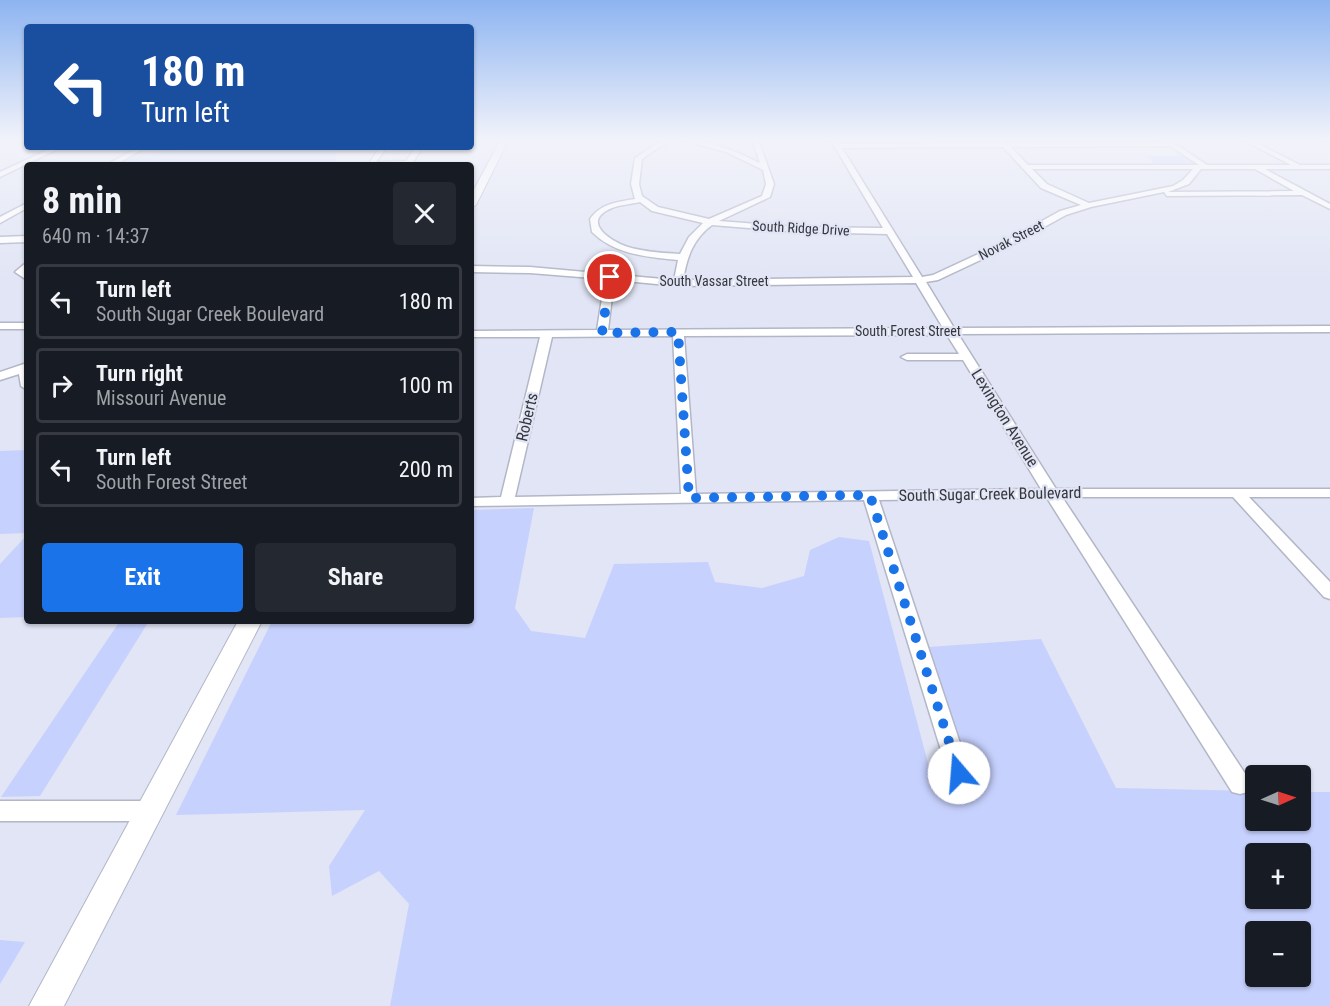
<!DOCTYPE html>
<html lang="en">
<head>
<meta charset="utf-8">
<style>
  body { margin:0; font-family:"Roboto Condensed",sans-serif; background:#242831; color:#f1f3f6; height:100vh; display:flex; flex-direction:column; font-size:22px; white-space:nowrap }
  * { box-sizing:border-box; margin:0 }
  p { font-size:20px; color:#9ea1a6 }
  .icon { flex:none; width:33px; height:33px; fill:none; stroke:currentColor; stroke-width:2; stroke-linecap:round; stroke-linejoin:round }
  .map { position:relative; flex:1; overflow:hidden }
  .panel { position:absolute; left:24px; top:162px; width:450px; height:462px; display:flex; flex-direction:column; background:#171b24; border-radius:6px; box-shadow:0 2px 4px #0004 }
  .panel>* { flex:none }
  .banner { position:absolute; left:24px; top:24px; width:450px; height:126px; border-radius:6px; box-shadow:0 2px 4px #0004; background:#1a4fa0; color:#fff; overflow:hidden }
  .needle { width:39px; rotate:87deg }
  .tools { position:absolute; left:1245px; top:765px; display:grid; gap:12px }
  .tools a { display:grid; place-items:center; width:66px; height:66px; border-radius:6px; background:#171b24; box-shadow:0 2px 4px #0004; font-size:30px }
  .pin { position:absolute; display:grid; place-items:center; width:51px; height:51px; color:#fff; margin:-26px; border:3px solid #fff; border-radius:50%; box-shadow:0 2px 6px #0007 }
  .me { position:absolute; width:66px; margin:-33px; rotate:342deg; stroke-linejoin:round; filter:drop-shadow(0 0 4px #0008) }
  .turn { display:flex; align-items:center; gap:21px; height:126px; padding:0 18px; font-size:27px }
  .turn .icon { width:78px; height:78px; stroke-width:2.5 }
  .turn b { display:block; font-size:42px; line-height:51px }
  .round { display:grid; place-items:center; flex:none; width:63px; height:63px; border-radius:6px; background:#242831 }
  .overview { display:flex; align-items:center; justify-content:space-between; height:102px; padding:0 18px }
  h1 { font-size:36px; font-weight:700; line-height:45px }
  .button { display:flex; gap:12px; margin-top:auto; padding:12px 18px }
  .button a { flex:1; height:69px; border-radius:6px; background:#1a73e8; color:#fff; font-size:24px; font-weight:700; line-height:69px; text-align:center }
  .button a+a { background:#242831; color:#f1f3f6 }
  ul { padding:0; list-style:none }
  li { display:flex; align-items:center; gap:18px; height:75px; margin:0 12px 9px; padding:0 6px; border:3px solid #363941; border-radius:6px }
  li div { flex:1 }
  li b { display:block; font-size:22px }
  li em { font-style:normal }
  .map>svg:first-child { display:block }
  .green { fill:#c7d1fe; fill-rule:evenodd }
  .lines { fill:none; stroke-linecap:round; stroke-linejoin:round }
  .minor-casing { stroke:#b2b6c6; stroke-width:3 }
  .major-casing { stroke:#b2b6c6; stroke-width:2 }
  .minor { fill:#fff; fill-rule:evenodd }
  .major { fill:#fff; fill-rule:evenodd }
  .route { stroke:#1a73e8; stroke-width:10; stroke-dasharray:0 18 }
  .labels { text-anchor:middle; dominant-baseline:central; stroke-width:4.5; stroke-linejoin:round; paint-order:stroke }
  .far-street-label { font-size:14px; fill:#36383e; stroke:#e1e5f5 }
  .street-label { font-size:16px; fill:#36383e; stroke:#e1e5f5 }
</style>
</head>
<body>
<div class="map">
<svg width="1330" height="1006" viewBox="0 0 1330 1006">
  <rect width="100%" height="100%" fill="#e1e5f5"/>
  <g class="green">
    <path d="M183 147H341L336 151V165H113L132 156 174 152Z"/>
    <path d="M1186 155 1196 164 1160 167 1144 156Z"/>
    <path d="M27 450V533L0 534V451Z"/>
    <path d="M534 508 515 608 531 631 585 638 614 564 708 562 715 582 762 588 804 576 810 550 839 537 869 541 932 778 974 785 929 647 1041 639 1116 788 1255 791 1256 820H1300L1301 792H1330V1006H390L409 904 379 871 332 896 329 866 365 810 176 815 272 621H471V510ZM1256 854H1300V898H1256ZM1256 932H1300V976H1256Z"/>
    <path d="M27 535V617L0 618V564Z"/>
    <path d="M120 621H149L40 796 1 797Z"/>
    <path d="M0 940 25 942 0 984Z"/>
  </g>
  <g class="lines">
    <g class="minor-casing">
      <g id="minor">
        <path d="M664 139H671L642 159 639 184 642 196 658 207 709 219 762 196 766 184 763 170 726 152 678 139C707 138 735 151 760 163L752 139H758L774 184 770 197 719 221 798 227 883 228 830 139H836L839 144 999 143 998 141 1001 139 1007 143 1164 142 1162 139H1168L1207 165H1291L1241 139H1249L1300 165H1330V169H1265L1330 204V209L1302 195 1167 196 1164 192 1091 207 1066 215 1008 247 938 280 926 282 954 328 1330 326V332L958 334 1056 489H1330V497H1249L1330 582V599L1324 597 1233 497H1062L1248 778 1251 785 1248 792 1240 794 1232 792 1047 498 879 500 970 773 967 779 959 782 951 779 948 773 864 500 471 506V498L501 497 540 337H471V331L597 330 605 279 530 273 471 272V266L530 267 674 280 678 260C648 257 615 255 592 232L590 219C601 203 618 202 635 199L631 184 635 158ZM1170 146 1199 165H1028L1011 147ZM1003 147 1041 188 1081 205 1060 211 1002 243 933 275 922 277 842 148ZM1032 169H1193L1183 180 1173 186 1089 203 1047 184ZM1201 169H1255L1294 191 1168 192 1189 184ZM640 202 652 211 703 223 689 237 680 254C663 253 645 252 628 247 610 241 580 221 612 208 620 205 631 204 640 202ZM712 225 798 232 887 234 913 277 683 280C687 257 693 239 712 225ZM614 280 678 286 916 283 943 328 608 330ZM947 335 959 354H907L901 357 907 360H963L1041 489 696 494 684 336ZM673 336 681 494 515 497 552 337Z"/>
        <path d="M1324 139H1330V142L1325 140Z"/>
        <path d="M54 147H62L0 177V172Z"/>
        <path d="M139 147H147L115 165H106Z"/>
        <path d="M380 147H387L376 162 406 161 416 147H423L411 165H368Z"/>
        <path d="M27 203V208L0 223V217Z"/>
        <path d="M27 236V242L0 243V237Z"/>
        <path d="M27 262V280L15 272Z"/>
        <rect x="0" y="323" width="27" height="6"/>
        <path d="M27 363V390L21 386 19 374 0 380V372Z"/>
        <path d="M0 801H149L157 804 160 811 157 818 149 821H0Z"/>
      </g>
    </g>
    <g class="major-casing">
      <g id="major">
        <path d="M501 139H509L476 205 471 208V195Z"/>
        <path d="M238 621H262L64 1006H29Z"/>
      </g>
    </g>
    <use href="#minor" class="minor"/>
    <use href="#major" class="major"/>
  </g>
  <linearGradient id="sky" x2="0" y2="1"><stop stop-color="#8db4f1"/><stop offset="0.5" stop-color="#f2f3fa"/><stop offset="1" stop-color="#f2f3fa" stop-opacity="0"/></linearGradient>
  <rect width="1330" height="280" fill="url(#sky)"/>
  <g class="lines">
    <path class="route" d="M610 277 602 333 678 332 689 498 870 495 959 773"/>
  </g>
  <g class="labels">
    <g class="far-street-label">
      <text transform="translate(801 228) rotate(3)">South Ridge Drive</text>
      <text transform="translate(1011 240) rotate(-27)">Novak Street</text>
      <text x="714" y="281">South Vassar Street</text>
      <text x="908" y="331">South Forest Street</text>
    </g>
    <g class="street-label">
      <text transform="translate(527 417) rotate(-77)">Roberts</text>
      <text transform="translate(1005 418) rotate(58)">Lexington Avenue</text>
      <text transform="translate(990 494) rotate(-1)">South Sugar Creek Boulevard</text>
    </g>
  </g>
</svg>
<div class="tools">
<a><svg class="needle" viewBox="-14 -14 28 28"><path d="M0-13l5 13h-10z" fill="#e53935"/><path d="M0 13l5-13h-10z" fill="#9ea1a6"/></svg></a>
<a>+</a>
<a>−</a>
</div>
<div class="pin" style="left:610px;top:277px;background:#d93025"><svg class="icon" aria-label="arrive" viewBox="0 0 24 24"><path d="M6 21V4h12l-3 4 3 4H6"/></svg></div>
<svg class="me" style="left:959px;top:773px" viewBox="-20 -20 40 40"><circle r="19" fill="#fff"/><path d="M0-13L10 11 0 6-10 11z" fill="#1a73e8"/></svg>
<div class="banner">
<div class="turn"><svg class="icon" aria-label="left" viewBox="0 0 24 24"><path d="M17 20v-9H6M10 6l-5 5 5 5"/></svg><div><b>180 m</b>Turn left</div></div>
</div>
<section class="panel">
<div class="overview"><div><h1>8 min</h1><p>640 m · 14:37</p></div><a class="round"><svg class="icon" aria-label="close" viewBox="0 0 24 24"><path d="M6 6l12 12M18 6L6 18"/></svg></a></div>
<ul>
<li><svg class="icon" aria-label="left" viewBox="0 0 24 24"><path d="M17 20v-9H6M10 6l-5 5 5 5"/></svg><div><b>Turn left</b><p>South Sugar Creek Boulevard</p></div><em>180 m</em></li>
<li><svg class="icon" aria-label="right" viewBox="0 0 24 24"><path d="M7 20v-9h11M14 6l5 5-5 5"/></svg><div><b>Turn right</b><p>Missouri Avenue</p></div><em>100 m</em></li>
<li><svg class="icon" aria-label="left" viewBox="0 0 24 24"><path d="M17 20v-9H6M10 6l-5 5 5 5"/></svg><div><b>Turn left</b><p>South Forest Street</p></div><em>200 m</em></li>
</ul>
<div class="button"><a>Exit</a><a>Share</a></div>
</section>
</div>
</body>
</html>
